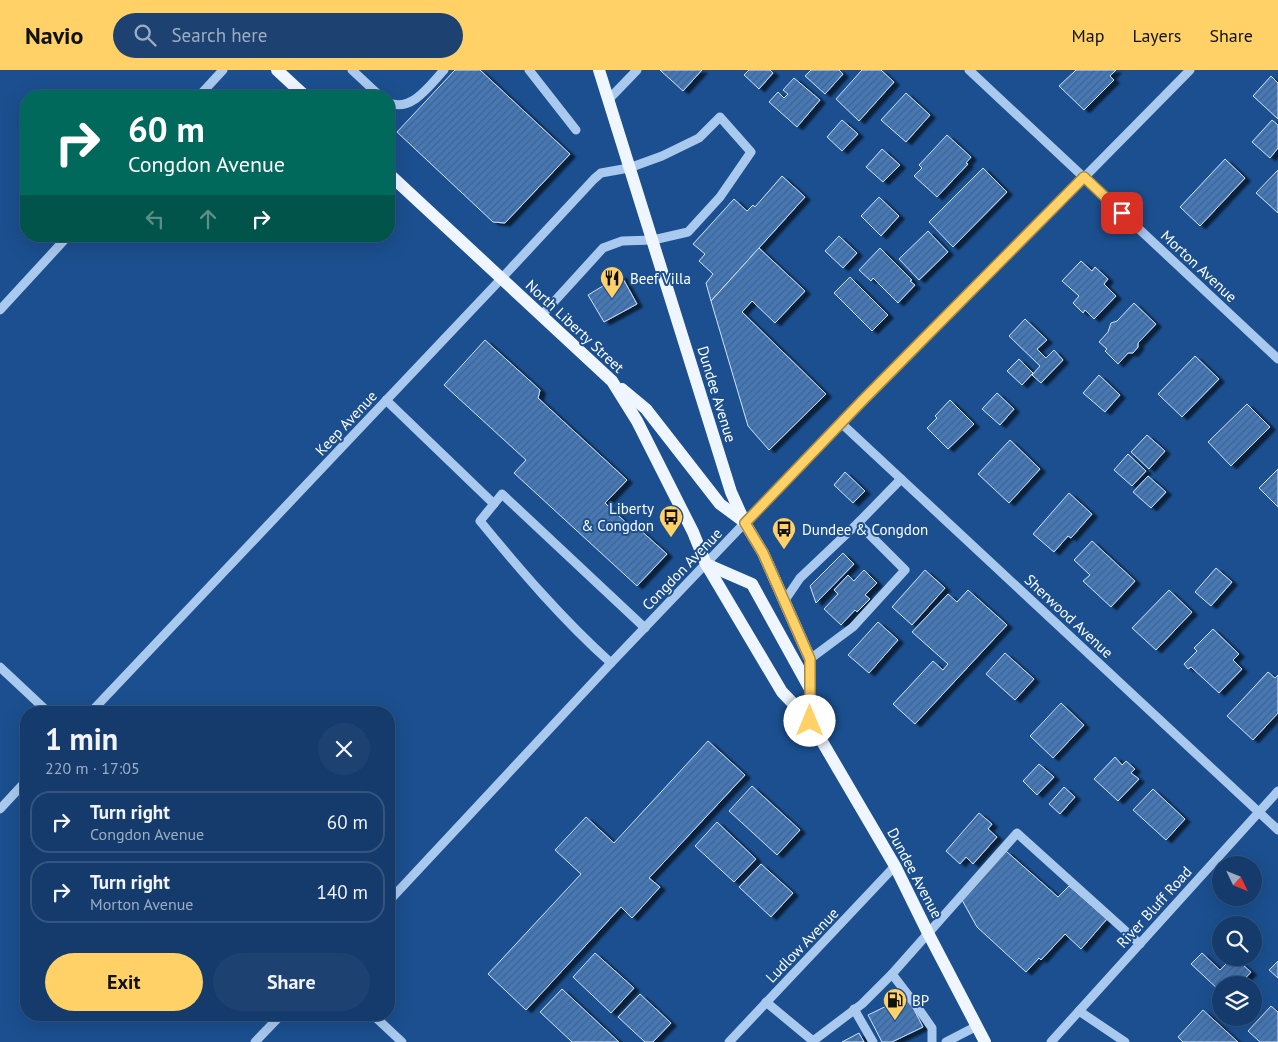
<!DOCTYPE html>
<html lang="en">
<head>
<meta charset="utf-8">
<style>
  body { margin:0; font-family:"PT Sans",sans-serif; background:#1d4271; color:#f1f3f6; height:100vh; display:flex; flex-direction:column; font-size:19px; white-space:nowrap }
  * { box-sizing:border-box; margin:0 }
  p { font-size:16px; color:#9dadc1 }
  .icon { flex:none; width:28px; height:28px; fill:none; stroke:currentColor; stroke-width:2; stroke-linecap:round; stroke-linejoin:round }
  .map { position:relative; flex:1; overflow:hidden }
  .drawer { position:absolute; left:20px; top:636px; width:375px; height:315px; display:flex; flex-direction:column; background:#143b6b; border-radius:20px; box-shadow:0 5px 20px #0002,0 0 0 1px #33557e }
  .drawer>* { flex:none }
  .hud { position:absolute; left:20px; top:20px; width:375px; height:152px; border-radius:20px; box-shadow:0 5px 20px #0002,0 0 0 1px #33557e; background:#00695c; color:#fff; overflow:hidden }
  .needle { width:32px; rotate:133deg }
  .buttons { position:absolute; left:1212px; top:786px; display:grid; gap:10px }
  .buttons a { display:grid; place-items:center; width:50px; height:50px; border-radius:50%; background:#143b6b; box-shadow:0 5px 20px #0002,0 0 0 1px #33557e; font-size:25px }
  .pin { position:absolute; display:grid; place-items:center; width:42px; height:42px; color:#fff; margin:-21px; border-radius:10px; box-shadow:0 2px 8px #0006 }
  .me { position:absolute; width:55px; margin:-28px; rotate:0deg; stroke-linejoin:round; filter:drop-shadow(0 0 4px #0008) }
  .turn { display:flex; align-items:center; gap:18px; height:105px; padding:0 25px; font-size:22px }
  .turn .icon { width:65px; height:65px; stroke-width:2.5 }
  .turn b { display:block; font-size:35px; line-height:42px }
  .lanes { display:flex; align-items:center; height:48px; padding:0 25px; background:#0003; justify-content:center; gap:25px; direction:ltr }
  .lanes .off { opacity:.35 }
  .round { display:grid; place-items:center; flex:none; width:52px; height:52px; border-radius:26px; background:#1d4271 }
  .head { display:flex; align-items:center; justify-content:space-between; height:85px; padding:0 25px }
  h1 { font-size:30px; font-weight:700; line-height:38px }
  .cta { display:flex; gap:10px; margin-top:auto; padding:10px 25px }
  .cta a { flex:1; height:58px; border-radius:30px; background:#ffd166; color:#111; font-size:20px; font-weight:700; line-height:58px; text-align:center }
  .cta a+a { background:#1d4271; color:#f1f3f6 }
  ul { padding:0; list-style:none }
  li { display:flex; align-items:center; gap:15px; height:62px; margin:0 10px 8px; padding:0 15px; border:2px solid #33557e; border-radius:20px }
  li div { flex:1 }
  li b { display:block; font-size:19px }
  li em { font-style:normal }
  header { display:flex; align-items:center; gap:30px; box-sizing:border-box; height:70px; padding:0 25px; background:#ffd166; color:#111 }
  header strong { font-size:24px }
  nav { display:flex; gap:28px; margin-inline-start:auto; font-size:18px }
  .search { width:350px; height:45px; background:#1d4271; display:flex; align-items:center; gap:12px; box-sizing:border-box; padding:0 18px; border-radius:28px; color:#9dadc1; font-size:19px }
  .map>svg:first-child { display:block }
  .building { fill:url(#building-hatch); stroke:#cfe3fa; filter:url(#shadow) }
  .lines { fill:none; stroke-linecap:round; stroke-linejoin:round }
  .minor { stroke:#a9c9ee; stroke-width:9 }
  .major { stroke:#f0f6ff; stroke-width:12 }
  .route-casing { stroke:#a68842; stroke-width:12 }
  .route { stroke:#ffd166; stroke-width:9 }
  .labels { text-anchor:middle; dominant-baseline:central; stroke-width:4; stroke-linejoin:round; paint-order:stroke }
  .street-label { font-size:15px; fill:#fff; stroke:#1b4f8f }
  .poi-label { font-size:15px; fill:#fff; stroke:#1b4f8f; text-anchor:start }
</style>
</head>
<body>
<header>
<strong>Navio</strong>
<div class="search"><svg class="icon" aria-label="search" viewBox="0 0 24 24"><circle cx="10" cy="10" r="6"/><path d="M15 15l6 6"/></svg>Search here</div>
<nav><a>Map</a><a>Layers</a><a>Share</a></nav>
</header>
<div class="map">
<svg width="1278" height="972" viewBox="0 0 1278 972">
  <defs>
    <pattern id="building-hatch" width="6" height="6" patternUnits="userSpaceOnUse" patternTransform="scale(1.25)"><rect width="6" height="6" fill="#4478b7"/><path d="M-1 1l2-2M0 6l6-6M5 7l2-2" fill="none" stroke="#486282"/></pattern>
    <filter id="shadow"><feDropShadow dx="5.5" dy="3" stdDeviation="1" flood-color="#0009"/></filter>
  </defs>
  <rect width="100%" height="100%" fill="#1b4f8f"/>
  <g class="building">
    <path d="M455 0H480L570 84 505 153 493 152 397 62Z"/>
    <path d="M660 0H702L683 21Z"/>
    <path d="M749 0H770L773 3 759 19 744 5Z"/>
    <path d="M811 0H839L843 4 825 24 805 6Z"/>
    <path d="M862 0H881L894 12 859 51 836 29Z"/>
    <path d="M1076 0H1116L1110 6 1114 10 1084 40 1059 16Z"/>
    <path d="M1271 6 1278 13V49L1253 26Z"/>
    <path d="M794 8 820 30 797 57 769 32 778 22 784 28 788 24 783 20Z"/>
    <path d="M906 23 930 45 906 72 881 50Z"/>
    <path d="M842 50 858 64 842 81 827 67Z"/>
    <path d="M1272 50 1278 55V78L1270 88 1252 72Z"/>
    <path d="M947 65 971 87 966 93 968 94 937 127 914 106 922 98 919 95Z"/>
    <path d="M882 79 900 95 883 112 866 97Z"/>
    <path d="M1225 89 1245 108 1200 156 1180 137Z"/>
    <path d="M983 98 1007 122 953 177 929 152Z"/>
    <path d="M1278 100V143L1256 123Z"/>
    <path d="M782 106 805 127 711 231 706 213 713 204 699 191 705 184 693 174 734 129 747 141 753 135 755 137Z"/>
    <path d="M879 127 899 146 881 166 861 146Z"/>
    <path d="M928 161 948 182 919 210 899 189Z"/>
    <path d="M839 166 857 183 843 198 825 181Z"/>
    <path d="M759 178 805 221 775 253 752 231 742 242 826 324 769 380 748 356 711 231Z"/>
    <path d="M880 178 912 210 910 211 915 215 898 233 873 208 871 211 859 200Z"/>
    <path d="M1081 191 1092 201 1095 197 1108 209 1104 214 1116 226 1094 249 1085 240 1083 243 1073 233 1079 226 1062 211Z"/>
    <path d="M621 205 637 234 604 252 588 225Z"/>
    <path d="M850 207 888 245 872 261 834 223Z"/>
    <path d="M1134 233 1156 254 1138 273V277L1133 283H1128L1118 294 1105 281 1107 279 1099 272 1108 262 1111 253 1117 251Z"/>
    <path d="M1025 249 1047 270 1037 279 1046 288 1054 280 1063 290 1041 313 1032 305 1040 296 1009 266Z"/>
    <path d="M485 270 540 320 538 328 627 410 605 433 635 461 638 458 667 484 637 516 514 403 526 390 444 315Z"/>
    <path d="M1195 286 1219 309 1182 347 1158 324Z"/>
    <path d="M1019 289 1033 303 1022 315 1007 301Z"/>
    <path d="M1099 305 1120 325 1105 342 1083 323Z"/>
    <path d="M997 323 1014 339 1000 355 982 339Z"/>
    <path d="M950 330 974 354 948 379 927 358 937 348 935 346Z"/>
    <path d="M1247 334 1270 357 1231 396 1208 372Z"/>
    <path d="M1147 365 1165 381 1149 399 1131 382Z"/>
    <path d="M1010 370 1040 399 1009 433 978 404Z"/>
    <path d="M1128 384 1146 401 1132 416 1114 400Z"/>
    <path d="M1278 399V437L1259 418Z"/>
    <path d="M845 402 865 421 853 433 834 415Z"/>
    <path d="M1148 406 1166 422 1151 438 1133 422Z"/>
    <path d="M1069 423 1092 444 1071 468 1068 466 1054 482 1033 464Z"/>
    <path d="M1092 471 1135 511 1111 537 1083 511 1090 505 1074 490Z"/>
    <path d="M843 483 854 494 816 533 810 516Z"/>
    <path d="M1216 498 1232 512 1211 536 1195 522Z"/>
    <path d="M864 500 877 513 865 525 870 529 857 542 855 540 841 555 824 539 838 524 834 520 848 505 854 511Z"/>
    <path d="M925 500 945 518 912 555 892 537Z"/>
    <path d="M968 520 1007 555 915 654 893 634 933 591 943 600 948 594 912 562 948 524 957 532Z"/>
    <path d="M1169 520 1192 542 1156 580 1132 558Z"/>
    <path d="M878 552 898 570 869 603 848 585Z"/>
    <path d="M1213 559 1239 584 1233 590 1242 599 1219 623 1191 597 1188 599 1184 594 1197 581 1194 578Z"/>
    <path d="M1005 583 1034 609 1015 630 986 604Z"/>
    <path d="M1268 602 1275 608 1278 605V643L1253 670 1227 646Z"/>
    <path d="M1061 633 1084 655 1053 688 1030 666Z"/>
    <path d="M708 671 745 705 649 808 660 817 632 848 621 837 526 940 488 904 581 804 555 780 586 747 614 773Z"/>
    <path d="M1115 687 1122 695 1126 691 1135 699 1131 703 1139 709 1118 731 1094 709Z"/>
    <path d="M1039 694 1054 707 1037 725 1023 711Z"/>
    <path d="M752 716 800 760 777 785 729 741Z"/>
    <path d="M1064 717 1075 727 1060 744 1049 734Z"/>
    <path d="M1153 719 1185 749 1166 770 1133 740Z"/>
    <path d="M979 743 992 754 988 759 997 767 973 794 966 787 960 794 946 781Z"/>
    <path d="M717 752 756 789 734 812 695 776Z"/>
    <path d="M1006 781 1058 827 1069 816 1107 849 1081 879 1065 864 1041 890 1039 888 1026 902 977 857 962 830Z"/>
    <path d="M761 794 793 823 771 847 739 817Z"/>
    <path d="M595 883 634 918 611 943 573 907Z"/>
    <path d="M1202 883 1220 900 1232 888H1235L1251 902 1239 915H1221V922L1191 894Z"/>
    <path d="M1278 891V908L1269 900Z"/>
    <path d="M562 919 619 972H572L540 942Z"/>
    <path d="M640 924 671 953 653 972H645L618 947Z"/>
    <path d="M907 926 923 957 892 972H882L868 945Z"/>
    <path d="M1271 936 1278 942V972H1260L1248 961Z"/>
    <path d="M1203 940 1238 972H1183L1178 967Z"/>
    <path d="M859 963 864 972H842Z"/>
  </g>
  <g class="lines">
    <g class="minor">
      <path d="M352 0 380 26"/>
      <path d="M529 0 576 60"/>
      <path d="M969 0 1278 289"/>
      <path d="M199 26 223 0"/>
      <path d="M609 29 637 0"/>
      <path d="M389 33C412 42 430 15 444 0"/>
      <path d="M0 240 68 166"/>
      <path d="M386 330 494 434"/>
      <path d="M841 353 1278 760"/>
      <path d="M785 530 800 508 858 453 901 409"/>
      <path d="M810 589 853 557 905 500 858 453"/>
      <path d="M611 593C563 550 521 501 480 451L502 424 645 558"/>
      <path d="M0 597 48 642"/>
      <path d="M91 642 501 209 594 109 601 103 629 98 662 86 699 68 720 47 751 82 720 127 688 162 653 170 622 171 603 178 541 246"/>
      <path d="M0 739 26 711"/>
      <path d="M389 831 611 593 777 419 1190 0"/>
      <path d="M892 904 918 938 932 958V972"/>
      <path d="M766 932 813 971 862 934 892 904 1017 763 1140 874"/>
      <path d="M854 939 873 972"/>
      <path d="M1079 941 1125 972"/>
      <path d="M373 945 402 972"/>
      <path d="M255 972 281 945"/>
      <path d="M729 972 895 796"/>
      <path d="M946 972 977 956"/>
      <path d="M1051 972 1278 721"/>
    </g>
    <g class="major">
      <path d="M277 0 305 26"/>
      <path d="M599 0 731 422 745 453 763 483 810 589V651"/>
      <path d="M389 104 612 311 637 351 693 462 706 494 782 622 810 651 895 796 928 863 985 972"/>
      <path d="M622 319 646 339 720 434 743 451"/>
      <path d="M706 494 752 514 809 617"/>
    </g>
  </g>
  <g class="lines">
    <g class="route-casing">
      <path id="route" d="M810 651V589L763 483 745 453 864 329 1084 107 1122 143"/>
    </g>
    <use href="#route" class="route"/>
  </g>
  <defs>
    <g id="restaurant-pin" transform="scale(1.25)"><path d="M0 17L-7.5 6A9.5 9.5 0 1 1 7.5 6Z" fill="#ffd166" stroke="#1b4f8f"/><path d="M-5-6h1v4h1v-4h1v4h1v-4h1v5L-1.5 .5V6h-2V.5L-5-1ZM5-6V6H3V1.5H1.5Q1.5-4 5-6Z" fill="#111"/></g>
    <g id="bus-pin" transform="scale(1.25)"><path d="M0 17L-7.5 6A9.5 9.5 0 1 1 7.5 6Z" fill="#ffd166" stroke="#1b4f8f"/><path d="M-5-6H5V4H4V6H2V4H-2V6H-4V4H-5ZM-3.5-4V0h7V-4ZM-3.5 1.2v1.5H-2V1.2ZM2 1.2v1.5H3.5V1.2Z" fill="#111"/></g>
    <g id="fuel-pin" transform="scale(1.25)"><path d="M0 17L-7.5 6A9.5 9.5 0 1 1 7.5 6Z" fill="#ffd166" stroke="#1b4f8f"/><path d="M-5.5-6h7V0h2V4h1.3V-2.5L3-4.5l.8-.8L6-3V5H2.5V1h-1V6h-7ZM-4.2-4.7v3.2H.2V-4.7Z" fill="#111"/></g>
  </defs>
  <g fill-rule="evenodd">
    <use href="#restaurant-pin" x="612" y="208"/>
    <use href="#bus-pin" x="671" y="447"/>
    <use href="#bus-pin" x="784" y="459"/>
    <use href="#fuel-pin" x="895" y="930"/>
  </g>
  <g class="labels">
    <g class="street-label">
      <text transform="translate(1199 196) rotate(43)">Morton Avenue</text>
      <text transform="translate(575 256) rotate(43)">North Liberty Street</text>
      <text transform="translate(717 324) rotate(73)">Dundee Avenue</text>
      <text transform="translate(346 353) rotate(-47)">Keep Avenue</text>
      <text transform="translate(682 499) rotate(-46)">Congdon Avenue</text>
      <text transform="translate(1069 546) rotate(43)">Sherwood Avenue</text>
      <text transform="translate(915 803) rotate(62)">Dundee Avenue</text>
      <text transform="translate(1154 837) rotate(-48)">River Bluff Road</text>
      <text transform="translate(802 875) rotate(-46)">Ludlow Avenue</text>
    </g>
    <g class="poi-label">
      <text x="630" y="208">Beef Villa</text>
      <text x="654" y="438" text-anchor="end">Liberty<tspan x="654" dy="17">&amp; Congdon</tspan></text>
      <text x="802" y="459">Dundee &amp; Congdon</text>
      <text x="912" y="930">BP</text>
    </g>
  </g>
</svg>
<div class="buttons">
<a><svg class="needle" viewBox="-14 -14 28 28"><path d="M0-13l5 13h-10z" fill="#e53935"/><path d="M0 13l5-13h-10z" fill="#9dadc1"/></svg></a>
<a><svg class="icon" aria-label="search" viewBox="0 0 24 24"><circle cx="10" cy="10" r="6"/><path d="M15 15l6 6"/></svg></a>
<a><svg class="icon" aria-label="layers" viewBox="0 0 24 24"><path d="M12 4l9 5-9 5-9-5zM3 14l9 5 9-5"/></svg></a>
</div>
<div class="pin" style="left:1122px;top:143px;background:#d93025"><svg class="icon" aria-label="arrive" viewBox="0 0 24 24"><path d="M6 21V4h12l-3 4 3 4H6"/></svg></div>
<svg class="me" style="left:810px;top:651px" viewBox="-20 -20 40 40"><circle r="19" fill="#fff"/><path d="M0-13L10 11 0 6-10 11z" fill="#ffd166"/></svg>
<div class="hud">
<div class="turn"><svg class="icon" aria-label="right" viewBox="0 0 24 24"><path d="M7 20v-9h11M14 6l5 5-5 5"/></svg><div><b>60 m</b>Congdon Avenue</div></div>
<div class="lanes"><svg class="icon off" aria-label="left" viewBox="0 0 24 24"><path d="M17 20v-9H6M10 6l-5 5 5 5"/></svg><svg class="icon off" aria-label="ahead" viewBox="0 0 24 24"><path d="M12 20V5M6 11l6-6 6 6"/></svg><svg class="icon" aria-label="right" viewBox="0 0 24 24"><path d="M7 20v-9h11M14 6l5 5-5 5"/></svg></div>
</div>
<section class="drawer">
<div class="head"><div><h1>1 min</h1><p>220 m · 17:05</p></div><a class="round"><svg class="icon" aria-label="close" viewBox="0 0 24 24"><path d="M6 6l12 12M18 6L6 18"/></svg></a></div>
<ul>
<li><svg class="icon" aria-label="right" viewBox="0 0 24 24"><path d="M7 20v-9h11M14 6l5 5-5 5"/></svg><div><b>Turn right</b><p>Congdon Avenue</p></div><em>60 m</em></li>
<li><svg class="icon" aria-label="right" viewBox="0 0 24 24"><path d="M7 20v-9h11M14 6l5 5-5 5"/></svg><div><b>Turn right</b><p>Morton Avenue</p></div><em>140 m</em></li>
</ul>
<div class="cta"><a>Exit</a><a>Share</a></div>
</section>
</div>
</body>
</html>
